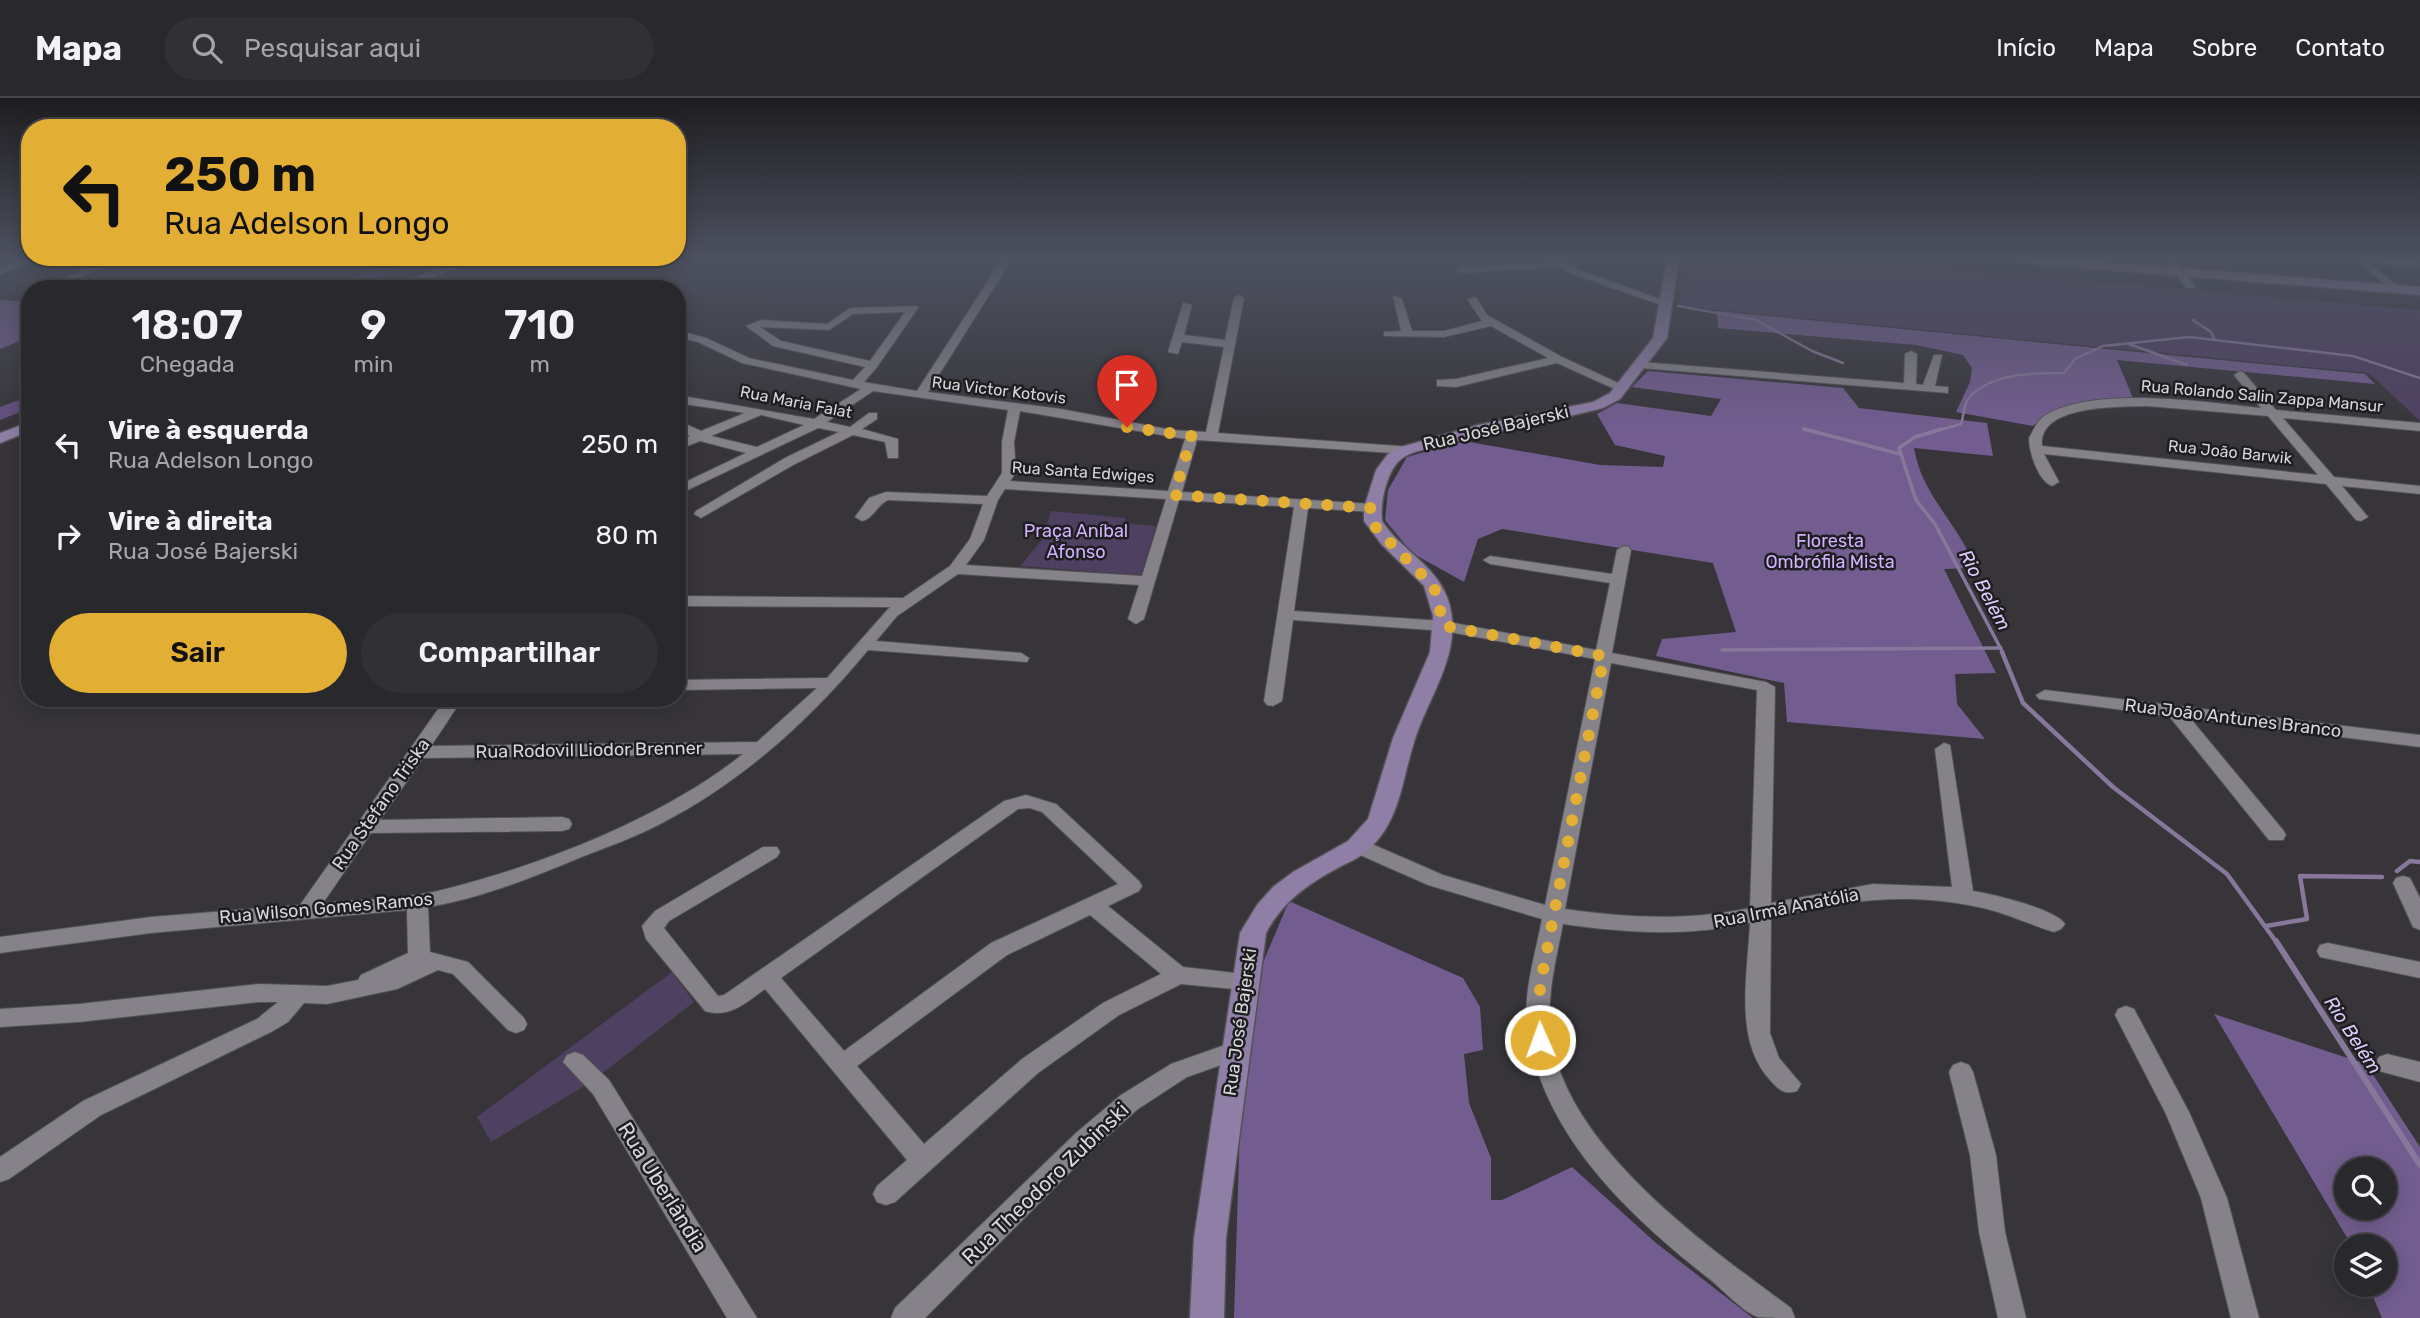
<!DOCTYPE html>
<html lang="pt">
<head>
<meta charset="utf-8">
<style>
  body { margin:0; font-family:Rubik,sans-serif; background:#313034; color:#f1f3f6; height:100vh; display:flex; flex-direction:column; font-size:26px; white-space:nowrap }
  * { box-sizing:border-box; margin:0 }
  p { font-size:23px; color:#a5a6a9 }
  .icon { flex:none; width:38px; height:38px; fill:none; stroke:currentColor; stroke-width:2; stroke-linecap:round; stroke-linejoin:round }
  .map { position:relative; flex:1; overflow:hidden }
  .drawer { position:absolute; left:21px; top:182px; width:665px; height:427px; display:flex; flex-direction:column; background:#29282c; border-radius:28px; box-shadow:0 4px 18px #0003,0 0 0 2px #454448 }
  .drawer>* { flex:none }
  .hud { position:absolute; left:21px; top:21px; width:665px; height:147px; border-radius:28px; box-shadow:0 4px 18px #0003,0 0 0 2px #454448; background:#e3ae34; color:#111; overflow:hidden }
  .fabs { position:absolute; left:2334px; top:1059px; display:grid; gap:14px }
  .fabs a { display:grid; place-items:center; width:63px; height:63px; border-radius:50%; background:#29282c; box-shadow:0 4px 18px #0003,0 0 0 2px #454448; font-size:35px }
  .pin { position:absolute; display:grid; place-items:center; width:60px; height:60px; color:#fff; margin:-72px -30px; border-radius:50% 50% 50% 0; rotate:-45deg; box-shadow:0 0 7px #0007 }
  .pin .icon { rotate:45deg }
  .me { position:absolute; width:77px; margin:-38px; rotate:358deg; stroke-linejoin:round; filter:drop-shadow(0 0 5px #0008) }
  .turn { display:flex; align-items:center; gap:24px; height:147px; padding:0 28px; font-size:32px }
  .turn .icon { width:91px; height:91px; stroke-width:2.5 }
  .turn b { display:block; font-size:49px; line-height:60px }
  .eta { display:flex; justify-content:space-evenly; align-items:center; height:119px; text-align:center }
  .eta b { font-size:42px; font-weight:600; line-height:49px }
  .cta { display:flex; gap:14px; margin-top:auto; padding:14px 28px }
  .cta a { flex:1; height:80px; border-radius:42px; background:#e3ae34; color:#111; font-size:28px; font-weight:600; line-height:80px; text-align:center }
  .cta a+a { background:#313034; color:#f1f3f6 }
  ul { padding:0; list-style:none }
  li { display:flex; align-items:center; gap:21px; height:91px; padding:0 28px }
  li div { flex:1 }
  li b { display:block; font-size:26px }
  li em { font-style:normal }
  header { display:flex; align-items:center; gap:42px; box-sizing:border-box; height:98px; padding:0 35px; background:#29282c; border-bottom:2px solid #454448 }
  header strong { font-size:33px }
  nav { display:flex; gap:38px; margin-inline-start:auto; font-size:24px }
  .search { width:490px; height:63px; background:#313034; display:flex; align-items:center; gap:18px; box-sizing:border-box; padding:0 24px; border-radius:38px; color:#a5a6a9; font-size:26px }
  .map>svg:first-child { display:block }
  .green { fill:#4e4060 }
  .forest { fill:#735d90; fill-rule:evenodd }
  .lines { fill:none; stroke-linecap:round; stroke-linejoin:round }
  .stream-far3 { stroke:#87789b; stroke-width:2.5 }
  .stream-far2 { stroke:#87789b; stroke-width:3.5 }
  .stream-far1 { stroke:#87789b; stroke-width:4.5 }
  .stream { stroke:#87789b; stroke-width:6 }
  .river { fill:#654f81; fill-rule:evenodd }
  .minor-casing { stroke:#535155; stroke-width:2 }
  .major-casing { stroke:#535155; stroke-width:3 }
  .minor { fill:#858389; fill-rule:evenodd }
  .major { fill:#8f7fa6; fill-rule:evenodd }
  .route { stroke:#e3ae34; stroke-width:12; stroke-dasharray:0 21.6 }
  .labels { text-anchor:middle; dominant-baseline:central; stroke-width:5; stroke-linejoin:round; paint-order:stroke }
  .far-street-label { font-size:16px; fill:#d7d6d9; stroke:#1e1d20 }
  .street-label { font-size:18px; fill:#d7d6d9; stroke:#1e1d20 }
  .park-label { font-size:18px; fill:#d2b2ff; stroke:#1e1d20 }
  .water-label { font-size:19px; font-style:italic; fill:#ddcaf9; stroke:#1e1d20 }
  .near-street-label { font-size:21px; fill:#d7d6d9; stroke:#1e1d20 }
</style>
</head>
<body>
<header>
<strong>Mapa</strong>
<div class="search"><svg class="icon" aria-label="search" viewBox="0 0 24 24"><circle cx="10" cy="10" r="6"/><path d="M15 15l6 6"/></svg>Pesquisar aqui</div>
<nav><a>Início</a><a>Mapa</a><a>Sobre</a><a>Contato</a></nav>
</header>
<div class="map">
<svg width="2420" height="1220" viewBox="0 0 2420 1220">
  <rect width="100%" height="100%" fill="#37353a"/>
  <g class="green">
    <path d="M1685 161H1833L2420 212V323L2369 275 1678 208Z"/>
    <path d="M1051 413 1126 420 1125 425 1156 428 1141 477 1020 468 1042 442Z"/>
    <path d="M672 874 694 904 591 984 491 1044 477 1019Z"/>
  </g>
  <g class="forest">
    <path d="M0 202 30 204V239L0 251Z"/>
    <path d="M1717 213 2365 276 2375 286 2117 262 2133 300C2098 305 2062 305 2033 328L1956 314 1970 284 1972 270 1963 257 1916 247 1718 230Z"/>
    <path d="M1648 273 1843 290 1859 310 1987 325 1993 358 1914 350C1922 399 1959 425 1975 470L1944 471 1996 575 1955 576 1957 606 1985 641 1787 624 1784 585 1656 558 1662 541 1736 534 1713 465 1502 431 1478 441 1464 484 1412 455 1385 422 1388 392 1407 359 1464 343 1600 367 1663 369 1665 358 1615 347 1597 316 1617 305 1711 318 1721 301 1632 289Z"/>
    <path d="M1289 803 1463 880 1480 909 1483 952 1464 956 1469 1005 1491 1060V1102H1502L1572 1069 1656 1145 1753 1220H1234L1240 1026 1262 867Z"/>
    <path d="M2214 916 2366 966 2420 1049V1220H2382L2368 1187 2385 1186V1148H2352ZM2385 1071V1110H2347V1071Z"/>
  </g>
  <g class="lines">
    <g class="stream-far3">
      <path d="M1678 208 1756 222 1812 253 1843 265"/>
      <path d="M2193 222 2211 234 2214 241"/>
      <path d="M2129 246 2187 267"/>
      <path d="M1803 331 1810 333"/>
      <path d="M1936 333 1961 326C1964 318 1963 307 1969 300 1990 275 2034 275 2064 275L2075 261 2103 248 2189 239 2353 258 2420 280"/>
    </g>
    <g class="stream-far2">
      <path d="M1804 331 1900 356"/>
      <path d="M1942 331 1915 339 1899 350 1916 402 1935 426 2003 555"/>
      <path d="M1722 552 2001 550"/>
    </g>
    <g class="stream-far1">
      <path d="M2002 554 2023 605 2113 689 2227 776 2277 845"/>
      <path d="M2397 773 2410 763 2420 764"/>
      <path d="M2266 828 2307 821 2300 778 2382 779"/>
    </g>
    <path class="stream" d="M2276 843 2420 1067"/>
    <g class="river">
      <path d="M385 161H399L394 173 354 191H333L382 167Z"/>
      <path d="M30 298V310L0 322V309Z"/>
    </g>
    <g class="minor-casing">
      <g id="minor">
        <path d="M22 161H36L0 177V170Z"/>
        <path d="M109 161H123L62 187 53 185Z"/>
        <path d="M1002 161H1012L928 294 1061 311 1172 332 1206 334 1224 249 1182 244 1178 256 1168 254 1183 205 1192 207 1184 237 1225 242 1234 200 1239 197 1244 200 1218 335 1412 349 1414 352 1407 356 1197 342 1182 394 1372 406 1379 410 1372 414 1308 410 1294 513 1444 523 1596 552 1610 485 1490 466 1483 462 1490 458 1612 476 1617 452 1624 448 1629 449 1631 452 1612 555 1766 584 1775 589 1771 805 1873 786 1952 789 1935 651 1944 645 1950 647 1973 793C1992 796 2056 811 2065 826L2061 831 2054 834C2028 826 2004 814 1978 809 1906 793 1841 803 1771 820L1770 935 1779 960 1801 986 1797 993C1784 997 1779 992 1770 982 1733 942 1748 875 1750 825 1687 839 1626 835 1563 826 1556 862 1546 899 1551 936 1564 1048 1707 1148 1791 1210L1795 1220C1785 1220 1767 1220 1758 1219 1742 1213 1725 1194 1712 1183 1633 1121 1550 1045 1529 942 1520 903 1535 859 1542 821L1428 787 1351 753 1348 748 1351 743H1365L1443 777 1545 807 1595 561 1444 533 1293 522 1282 603 1273 608 1267 607 1264 603 1294 409 1179 402 1144 521 1136 526 1128 521 1139 487 958 476 897 518 876 543 1021 555 1029 560 1027 564 868 552C810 622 743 683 662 725 636 739 607 749 579 760 531 780 479 801 428 809L430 854 468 864 524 920 527 926 524 932 516 935 508 932 453 876 438 872 397 891 327 906 304 905 288 924 273 933 101 1017 9 1081 0 1084V1059L83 1003 257 921 278 904H259L79 924 0 929V911L79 906 259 886 327 888 358 882 361 877 408 855 407 812 151 835 0 855V839L151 819 300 807 446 600H463L431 648 757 644 817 590 677 592V582L827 580 890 509 677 508V498L903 500 950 468 970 441 983 406 888 402C877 407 873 421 862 423L855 419 869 400 886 394 987 398 1002 375V344L1008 312 873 293 827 324 850 329 869 315H877V321L862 331 898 341V360H888L885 344 853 337 795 366 701 420 694 416 696 413 785 360 839 334 818 330 677 397V388L746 355 700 343 677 352V343L690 338 677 331V322L701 333 745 315 677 305V297L814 321 861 291 742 265 698 244 677 239V232L706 240 749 260 853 282 865 269 773 248 746 228 761 222 827 226 850 210 917 208 918 210 877 269 864 284 917 293ZM905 214 870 263 781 243 760 229 829 232 853 216ZM1020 313 1185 341 1168 393 1010 383 1016 375 1014 344ZM761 317 804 327 757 349 711 338ZM1005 391 1166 401 1142 478 966 467 984 442 998 402ZM1611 565 1757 592 1750 810C1688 823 1628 820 1565 811ZM743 656C664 719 547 765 450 790 409 801 365 801 323 805L371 735 562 733 569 731 572 726 569 721 562 719 380 722 423 660Z"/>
        <path d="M1548 161H1560L1580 172 1673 206 1664 208 1572 176 1559 169 1462 175 1457 172 1462 169 1550 164Z"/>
        <path d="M2165 161H2175L2195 188 2194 190H2186Z"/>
        <path d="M2354 161 2420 163V169L2369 165 2399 189V193L2395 194Z"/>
        <path d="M1393 198 1402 200 1412 233H1444L1482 223 1467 201 1476 199 1487 217 1562 259 1629 290 1619 293 1557 265 1456 289 1437 288V282L1456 281 1548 260 1491 228 1444 239 1384 238V234L1401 233Z"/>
        <path d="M1911 253 1917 256 1916 286 1923 287 1934 257H1942L1935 288 1948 289V295L1641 270 1635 267 1641 264 1904 285 1905 256Z"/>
        <path d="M2240 273 2244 275 2276 312 2420 325V333L2283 320 2334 379 2420 388V396L2342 388 2368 419 2361 423 2356 422 2326 386 2044 356 2059 384 2052 388C2038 383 2029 354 2029 340 2033 333 2037 323 2044 318 2092 287 2206 304 2261 310L2234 277ZM2147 308 2268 318 2318 377 2042 348C2038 306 2120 309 2147 308Z"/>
        <path d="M677 279H684L686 282 677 288Z"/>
        <path d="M2045 592 2420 637V649L2190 620 2283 732 2286 737 2283 742H2269L2169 618 2039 601 2036 597Z"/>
        <path d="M1026 697 1056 706 1139 783 1142 788 1139 793 1108 808 1183 869 1244 876 1252 878 1255 884 1252 890 1244 892 1181 886 1119 917 1038 975 895 1104 886 1107 877 1104 873 1096 877 1088 907 1062 765 891C747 904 729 921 705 913L646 841 642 828 655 813 763 749H777L780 754 777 759 669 823 664 830 718 898 724 897 1004 703ZM1030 710 1042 714 1118 786 991 845 844 953 781 880 1018 711ZM1090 817 1161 876 1103 905 1022 961 924 1046 857 968 1007 857Z"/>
        <path d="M2403 778 2410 780 2420 800V832L2413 829 2393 785 2396 780Z"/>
        <path d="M2328 845 2420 864V880L2320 859 2317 853 2320 847Z"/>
        <path d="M2126 908 2134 911 2189 1014 2227 1100 2259 1220H2231L2201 1100 2166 1016 2115 917 2118 911Z"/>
        <path d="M1236 943 1244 945 1248 952 1244 959 1187 979 1138 1011 1094 1050 925 1220H891L895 1210 1076 1035 1121 997 1171 966Z"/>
        <path d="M575 954 583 957 609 982 757 1220H727L593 996 563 964 567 957Z"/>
        <path d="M2387 956 2420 964V984L2379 973 2375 966 2379 959Z"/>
        <path d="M1961 964 1969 967 1973 974 1996 1057 2005 1134 2026 1220H1998L1979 1134 1970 1057 1949 974 1953 967Z"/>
      </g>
    </g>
    <g class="major-casing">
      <g id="major">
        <path d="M461 161H478L406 191H388Z"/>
        <path d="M1667 161H1679L1667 240 1620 301 1603 310C1549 324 1494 332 1440 348 1427 351 1410 353 1400 362 1386 375 1380 406 1382 423 1400 451 1435 467 1447 499 1466 550 1430 595 1415 641 1402 680 1401 723 1368 752 1358 761 1346 765 1336 771 1306 787 1282 805 1266 835L1226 1140 1224 1220H1190L1194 1140 1240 835 1257 807 1273 789 1293 774 1348 743 1368 721 1393 640 1430 554 1433 518 1424 488 1382 447 1364 423V410L1376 372 1388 356 1401 349 1478 327 1593 304 1610 295 1653 240Z"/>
        <path d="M2015 161H2066L2420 189V197L2021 165Z"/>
        <path d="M30 324V333L0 345V335Z"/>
      </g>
    </g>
    <use href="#minor" class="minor"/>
    <use href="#major" class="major"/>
  </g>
  <linearGradient id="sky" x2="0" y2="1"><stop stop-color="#1e1d20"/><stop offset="0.48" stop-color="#4d5160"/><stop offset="1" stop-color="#4d5160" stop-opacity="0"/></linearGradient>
  <rect width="2420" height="332" fill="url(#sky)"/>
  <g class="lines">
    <path class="route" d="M1127 329 1192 338 1174 397 1372 410 1376 430 1434 489 1444 528 1604 558 1540 888V942"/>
  </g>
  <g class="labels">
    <g class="far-street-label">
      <text transform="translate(999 292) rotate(7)">Rua Victor Kotovis</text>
      <text transform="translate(2262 298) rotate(5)">Rua Rolando Salin Zappa Mansur</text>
      <text transform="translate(796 304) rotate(11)">Rua Maria Falat</text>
      <text transform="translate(2230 354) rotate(6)">Rua João Barwik</text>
      <text transform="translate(1083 374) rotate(4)">Rua Santa Edwiges</text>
    </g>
    <g class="street-label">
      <text transform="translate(1496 330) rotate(-13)">Rua José Bajerski</text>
      <text transform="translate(2233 620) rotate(7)">Rua João Antunes Branco</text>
      <text transform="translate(589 652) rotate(-1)">Rua Rodovil Liodor Brenner</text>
      <text transform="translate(381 706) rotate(-55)">Rua Stefano Triska</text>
      <text transform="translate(326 810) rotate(-5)">Rua Wilson Gomes Ramos</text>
      <text transform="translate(1786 810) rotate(-11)">Rua Irmã Anatólia</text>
      <text transform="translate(1240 924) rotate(-82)">Rua José Bajerski</text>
    </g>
    <g class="park-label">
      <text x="1076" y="433">Praça Aníbal<tspan x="1076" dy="21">Afonso</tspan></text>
      <text x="1830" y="443">Floresta<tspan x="1830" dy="21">Ombrófila Mista</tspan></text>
    </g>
    <g class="water-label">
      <text transform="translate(1985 492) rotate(62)">Rio Belém</text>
      <text transform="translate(2353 937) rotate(57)">Rio Belém</text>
    </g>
    <g class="near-street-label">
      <text transform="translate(1045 1085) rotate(-44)">Rua Theodoro Zubinski</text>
      <text transform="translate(663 1089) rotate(58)">Rua Uberlândia</text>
    </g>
  </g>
</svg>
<div class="fabs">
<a><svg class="icon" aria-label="search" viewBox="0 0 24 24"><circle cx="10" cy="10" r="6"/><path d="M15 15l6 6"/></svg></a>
<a><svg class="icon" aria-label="layers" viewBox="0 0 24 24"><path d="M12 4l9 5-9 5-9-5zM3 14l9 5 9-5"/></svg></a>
</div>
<div class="pin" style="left:1127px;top:329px;background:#d93025"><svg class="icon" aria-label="arrive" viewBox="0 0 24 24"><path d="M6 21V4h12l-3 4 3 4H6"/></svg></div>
<svg class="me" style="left:1540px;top:942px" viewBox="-20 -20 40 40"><circle r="17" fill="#e3ae34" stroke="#fff" stroke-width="3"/><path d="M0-11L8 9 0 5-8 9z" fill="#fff"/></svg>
<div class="hud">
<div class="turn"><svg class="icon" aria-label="left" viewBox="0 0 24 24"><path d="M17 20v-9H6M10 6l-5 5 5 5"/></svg><div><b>250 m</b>Rua Adelson Longo</div></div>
</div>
<section class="drawer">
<div class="eta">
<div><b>18:07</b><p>Chegada</p></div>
<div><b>9</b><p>min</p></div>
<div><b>710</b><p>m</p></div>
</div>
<ul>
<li><svg class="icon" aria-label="left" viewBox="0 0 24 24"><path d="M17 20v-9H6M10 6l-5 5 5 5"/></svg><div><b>Vire à esquerda</b><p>Rua Adelson Longo</p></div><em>250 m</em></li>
<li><svg class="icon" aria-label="right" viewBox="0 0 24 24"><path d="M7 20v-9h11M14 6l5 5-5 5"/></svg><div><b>Vire à direita</b><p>Rua José Bajerski</p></div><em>80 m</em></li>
</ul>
<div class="cta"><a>Sair</a><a>Compartilhar</a></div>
</section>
</div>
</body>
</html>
